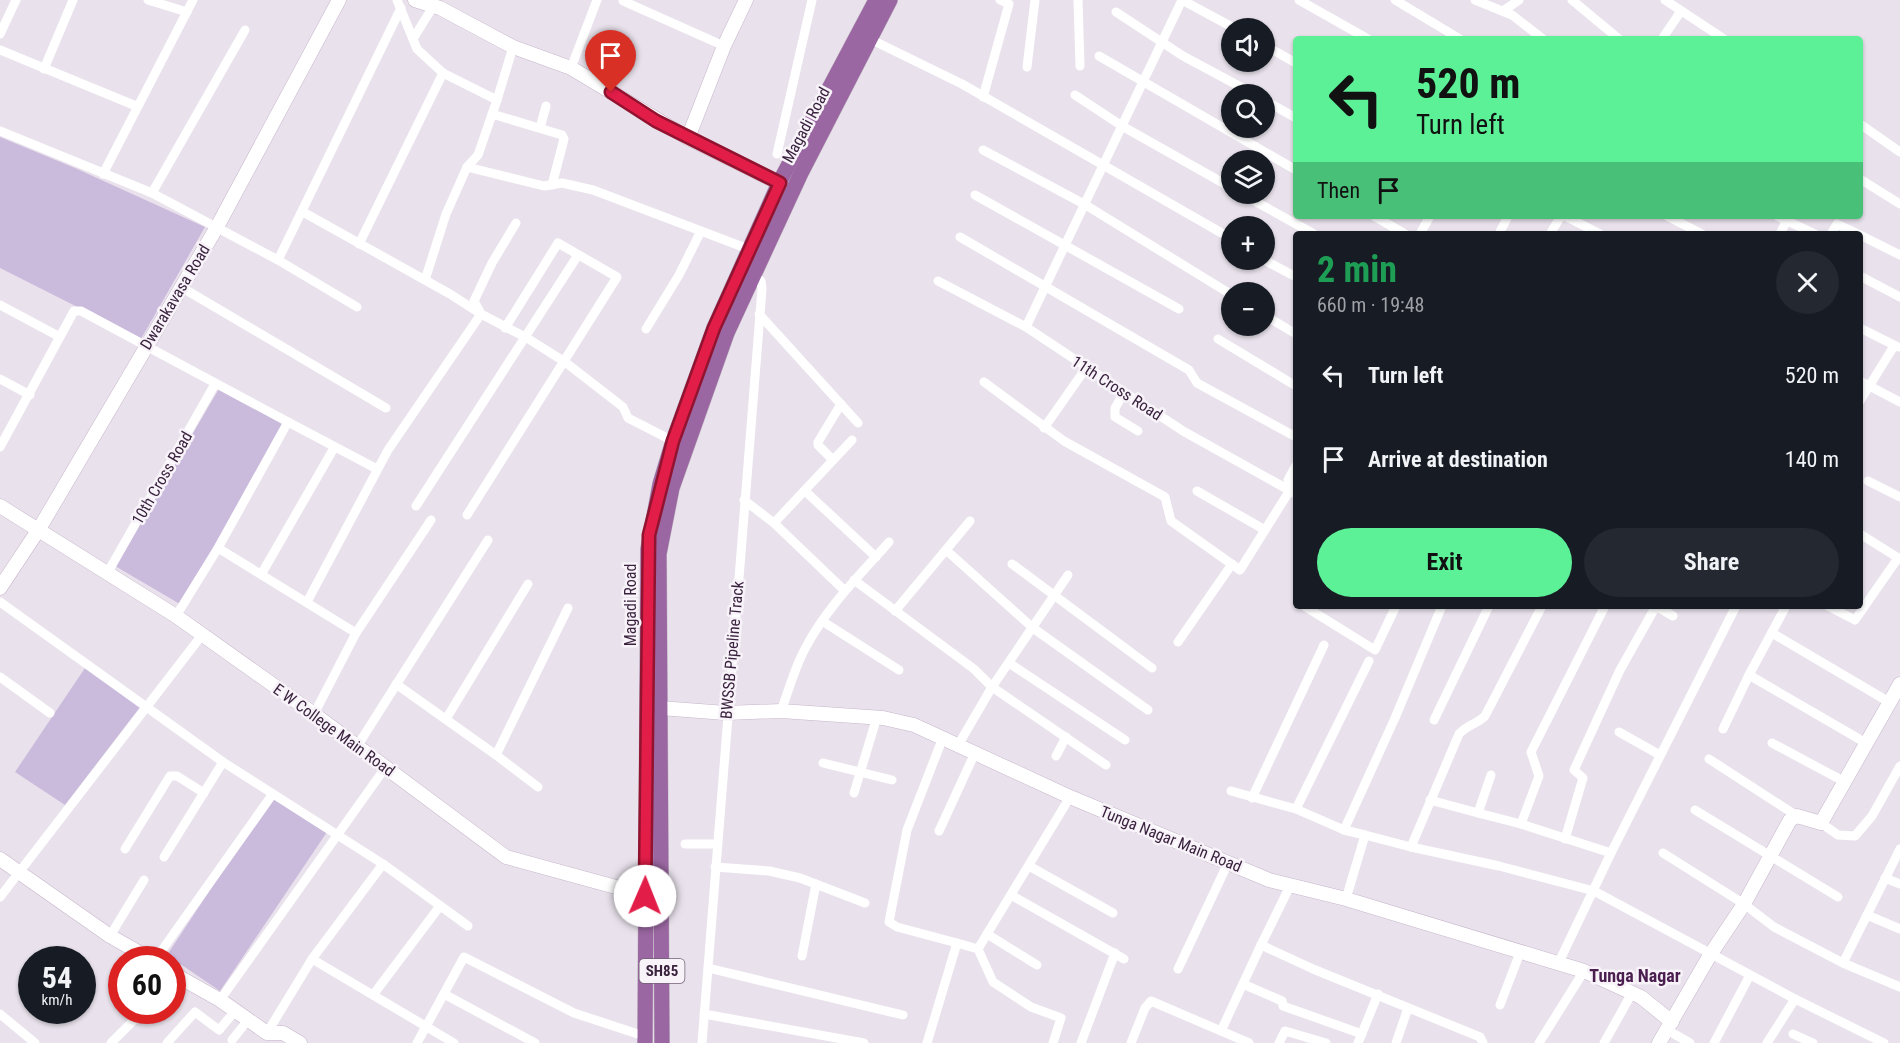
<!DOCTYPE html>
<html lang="en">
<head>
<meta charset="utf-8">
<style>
  body { margin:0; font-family:"Roboto Condensed",sans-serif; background:#242831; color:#f1f3f6; height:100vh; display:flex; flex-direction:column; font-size:22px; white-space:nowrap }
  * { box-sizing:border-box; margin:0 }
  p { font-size:20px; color:#9ea1a6 }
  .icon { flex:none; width:33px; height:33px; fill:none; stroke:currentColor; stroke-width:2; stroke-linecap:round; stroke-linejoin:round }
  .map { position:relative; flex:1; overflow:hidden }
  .drawer { position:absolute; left:1293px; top:231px; width:570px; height:378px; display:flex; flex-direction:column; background:#171b24; border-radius:6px; box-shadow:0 2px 4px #0004 }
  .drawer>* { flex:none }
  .guide { position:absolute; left:1293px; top:36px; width:570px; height:183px; border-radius:6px; box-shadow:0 2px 4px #0004; background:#5cf197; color:#111; overflow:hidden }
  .tools { position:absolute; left:1221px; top:18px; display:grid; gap:12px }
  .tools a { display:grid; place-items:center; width:54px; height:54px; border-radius:50%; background:#171b24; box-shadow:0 2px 4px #0004; font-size:30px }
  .speed { position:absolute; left:18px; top:946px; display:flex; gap:12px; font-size:30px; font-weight:700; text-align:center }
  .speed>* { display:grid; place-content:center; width:78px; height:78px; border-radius:50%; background:#171b24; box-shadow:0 2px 4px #0004; line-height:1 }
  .speed small { font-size:15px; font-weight:400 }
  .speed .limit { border:9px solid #d22; background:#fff; color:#111 }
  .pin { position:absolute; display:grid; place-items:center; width:51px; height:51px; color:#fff; margin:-62px -26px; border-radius:50% 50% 50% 0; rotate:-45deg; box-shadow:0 0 6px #0007 }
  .pin .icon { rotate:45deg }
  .me { position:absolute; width:66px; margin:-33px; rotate:1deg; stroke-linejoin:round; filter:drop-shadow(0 0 4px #0008) }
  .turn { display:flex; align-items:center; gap:21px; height:126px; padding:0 24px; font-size:27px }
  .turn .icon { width:78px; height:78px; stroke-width:2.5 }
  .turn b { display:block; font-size:42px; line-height:51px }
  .then { display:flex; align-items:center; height:57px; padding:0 24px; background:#0003; gap:12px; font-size:22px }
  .round { display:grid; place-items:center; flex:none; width:63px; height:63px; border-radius:32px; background:#242831 }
  .head { display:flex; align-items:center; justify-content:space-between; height:102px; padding:0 24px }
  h1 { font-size:36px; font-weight:700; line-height:45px; color:#1e9e55 }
  .primary-button { display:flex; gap:12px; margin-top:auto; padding:12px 24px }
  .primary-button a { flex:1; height:69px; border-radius:36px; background:#5cf197; color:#111; font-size:24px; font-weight:700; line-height:69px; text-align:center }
  .primary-button a+a { background:#242831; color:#f1f3f6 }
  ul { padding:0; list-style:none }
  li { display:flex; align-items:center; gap:18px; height:84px; padding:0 24px }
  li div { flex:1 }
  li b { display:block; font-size:22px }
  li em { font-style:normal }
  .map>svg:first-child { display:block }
  .green { fill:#cabbdd }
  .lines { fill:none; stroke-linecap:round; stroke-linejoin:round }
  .secondary-casing { stroke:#c7b6cc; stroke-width:15 }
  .primary-casing { stroke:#c4bdc5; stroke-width:16 }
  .street { stroke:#fff; stroke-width:9 }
  .secondary { stroke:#fff; stroke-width:14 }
  .primary { stroke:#9b67a2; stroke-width:15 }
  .route-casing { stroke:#92132f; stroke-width:15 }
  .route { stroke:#e11d48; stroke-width:10 }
  .labels { text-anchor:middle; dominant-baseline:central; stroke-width:5; stroke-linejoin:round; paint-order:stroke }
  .shield { fill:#f7f3f9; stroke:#736176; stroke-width:1.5 }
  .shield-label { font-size:15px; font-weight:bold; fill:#3a223e }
  .street-label { font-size:16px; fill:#3a223e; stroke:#f7f3f9 }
  .neighbourhood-label { font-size:18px; font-weight:bold; fill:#4b1e50; stroke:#f7f3f9 }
</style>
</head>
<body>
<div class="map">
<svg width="1900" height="1043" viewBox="0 0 1900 1043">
  <rect width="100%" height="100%" fill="#e9e2ec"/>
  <g class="green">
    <path d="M0 137 75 168 205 227 141 339 0 268Z"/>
    <path d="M220 387 290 428 185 607 115 566Z"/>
    <path d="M85 668 140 707 65 805 15 772Z"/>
    <path d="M273 795 327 832 220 991 167 955Z"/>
  </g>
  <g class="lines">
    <g class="secondary-casing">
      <g id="secondary">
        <path d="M415 0 440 8 513 47 571 68 688 138"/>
        <path d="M746 0 724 46 688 138 779 183"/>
        <path d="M0 506 176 616 314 714 506 857 656 898"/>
        <path d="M0 588 39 529 217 227 339 0"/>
        <path d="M660 708 726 713 781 711 883 718 914 725 1070 797 1269 880 1346 899 1584 971 1641 997 1672 1022"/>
        <path d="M0 859 110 936 152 960"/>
        <path d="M172 973 220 1000 267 1033H283L300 1043"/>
        <path d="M1659 1043 1710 955 1744 904 1790 820 1797 816 1821 823 1900 684"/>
      </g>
    </g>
    <g class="primary-casing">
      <g id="primary">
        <path d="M645 1043 648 549 660 484 673 441 714 328 779 183 876 0"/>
        <path d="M662 1043 659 554 672 488 727 333 801 173 890 0"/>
      </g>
    </g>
    <g class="street">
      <path d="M148 0 187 12"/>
      <path d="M397 0 417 49 443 73 497 100 478 155 467 167 544 186 562 183 593 190 751 250"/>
      <path d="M1078 0 1080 66"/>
      <path d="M1182 0 1234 28"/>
      <path d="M1299 0 1368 39"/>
      <path d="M1395 0 1460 39"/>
      <path d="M1475 0 1512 15 1543 39"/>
      <path d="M1572 0 1619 39"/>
      <path d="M1665 0 1724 39"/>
      <path d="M623 1 724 46"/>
      <path d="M1503 11 1519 0"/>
      <path d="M1116 12 1183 56 1254 94"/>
      <path d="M0 34 16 0"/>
      <path d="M413 39 434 5"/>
      <path d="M870 39 962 84 1232 239"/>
      <path d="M1662 39 1681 11"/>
      <path d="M1264 45 1296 63"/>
      <path d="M0 50 136 106"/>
      <path d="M1099 56 1296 170"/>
      <path d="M1027 67 1035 0"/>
      <path d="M571 68 597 0"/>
      <path d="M44 69 73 0"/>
      <path d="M1075 95 1122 126 1232 188"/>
      <path d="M983 97 1009 4 1000 0"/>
      <path d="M497 100 513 47"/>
      <path d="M1264 100 1296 118"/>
      <path d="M492 114 562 135 564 139 552 185"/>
      <path d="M1860 124 1900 152"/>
      <path d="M540 128 546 106"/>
      <path d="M0 131 152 193 278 260 357 307"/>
      <path d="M983 150 1084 204 1232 295"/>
      <path d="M777 154 812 0"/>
      <path d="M103 174 193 0"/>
      <path d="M1860 179 1900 204"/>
      <path d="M152 193 245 30"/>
      <path d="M1242 194 1314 234"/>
      <path d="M975 195 1179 309"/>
      <path d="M303 212 450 294 481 314 388 450 307 602"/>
      <path d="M1374 216 1405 234"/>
      <path d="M1565 216 1600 234"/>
      <path d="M1667 216 1702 234"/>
      <path d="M1777 216 1815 234"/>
      <path d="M516 223 492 263 474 301 481 314 527 338 565 362 623 407 628 418 673 441"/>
      <path d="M1420 234 1430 216"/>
      <path d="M1499 234 1508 216"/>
      <path d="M1550 234 1561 216"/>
      <path d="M1780 234 1789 216"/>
      <path d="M1831 234 1837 224 1858 234"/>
      <path d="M1860 235 1900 255"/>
      <path d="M960 237 1189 370 1197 383 1296 437"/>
      <path d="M359 244 443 73"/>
      <path d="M278 260 401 8"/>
      <path d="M1264 260 1296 277"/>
      <path d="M1860 276 1900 297"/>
      <path d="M425 280 446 214 467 167"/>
      <path d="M938 281 1026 327 1183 431 1296 494"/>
      <path d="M181 287 386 408"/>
      <path d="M0 305 60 337"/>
      <path d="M759 314 858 423"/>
      <path d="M1264 315 1296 334"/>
      <path d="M1026 327 1182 0"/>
      <path d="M1860 328 1898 347"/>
      <path d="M646 329 679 275 701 231"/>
      <path d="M1218 339 1296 386"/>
      <path d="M0 379 30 395"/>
      <path d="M1860 381 1900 402"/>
      <path d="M984 382 1064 441 1165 497 1171 521 1240 570 1290 490 1288 480 1296 465"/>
      <path d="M1124 393 1115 408V417L1138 431"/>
      <path d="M1860 401 1894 346"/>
      <path d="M288 422 377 469"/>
      <path d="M1044 428 1086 368"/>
      <path d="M0 447 74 311H81L288 422 218 548 176 616"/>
      <path d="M833 460 818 445V442L841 404"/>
      <path d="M1868 481 1900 497"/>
      <path d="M805 491 876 557"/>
      <path d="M1197 491 1265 530"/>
      <path d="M744 500 774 523 852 440"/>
      <path d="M416 506 578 255"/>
      <path d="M467 515 617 277 558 243 505 328"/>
      <path d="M774 523 845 591"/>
      <path d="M1860 534 1900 559"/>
      <path d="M218 548 356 633"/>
      <path d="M946 550 1033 628 1148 710"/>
      <path d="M1012 564 1152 668"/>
      <path d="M108 572 215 384"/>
      <path d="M262 573 334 448"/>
      <path d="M854 580 974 669 992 687 1106 765"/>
      <path d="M0 602 223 762 383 864 468 926"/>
      <path d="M1304 606 1375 650 1396 606"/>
      <path d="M1605 606 1531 752 1539 776 1521 824 1611 853"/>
      <path d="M1656 606 1673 616"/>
      <path d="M1786 606 1749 675 1866 743"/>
      <path d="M1828 606 1855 620 1898 558"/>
      <path d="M895 611 970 521"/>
      <path d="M822 621 899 670"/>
      <path d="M1772 633 1889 702"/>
      <path d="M1178 642 1232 564"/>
      <path d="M1009 663 1125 740"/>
      <path d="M0 677 50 713"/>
      <path d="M396 684 496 755 538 787"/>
      <path d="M781 711C789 690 795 666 806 647 827 607 860 575 889 542"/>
      <path d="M314 714 356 633 431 520"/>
      <path d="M446 719 528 584"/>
      <path d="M1434 720 1489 606"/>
      <path d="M1723 729 1749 675"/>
      <path d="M1619 732 1660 755"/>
      <path d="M942 740 907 830 889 922 897 927 957 943"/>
      <path d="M1772 743 1845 782"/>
      <path d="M957 747 992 687 1068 575"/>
      <path d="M356 748 488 540"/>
      <path d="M496 755 568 608"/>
      <path d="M1056 756 1066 737"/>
      <path d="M1709 759 1797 816"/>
      <path d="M823 763 892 780"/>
      <path d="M1231 791 1296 809 1344 830 1365 835"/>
      <path d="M854 793 877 717"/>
      <path d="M1252 798 1324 645"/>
      <path d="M1430 800 1478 813 1491 775"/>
      <path d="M1296 809 1369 661"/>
      <path d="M1695 810 1838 897"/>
      <path d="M1478 813 1521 824"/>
      <path d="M1821 823 1838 835 1855 836 1872 816 1900 766"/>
      <path d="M1344 830 1395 718 1442 606"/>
      <path d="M939 831 974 755"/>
      <path d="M1565 839 1583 778 1574 770 1620 670 1656 606"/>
      <path d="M685 844H717"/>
      <path d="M1411 847 1499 866 1594 891 1795 999 1767 1043"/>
      <path d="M125 849 170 776H177L204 793"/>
      <path d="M1663 853 1744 904 1774 927 1843 963 1900 987"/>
      <path d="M164 857 223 762"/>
      <path d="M1029 866 1113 913"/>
      <path d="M715 867 769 871 800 878 865 903"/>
      <path d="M1885 878 1900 884"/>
      <path d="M1290 886 1261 945 1313 969 1480 1037 1483 1043"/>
      <path d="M1011 895 1124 959"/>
      <path d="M0 897 202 635"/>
      <path d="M1346 899 1365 835 1411 847 1459 734C1467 725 1477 724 1485 716L1542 606"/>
      <path d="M1867 915 1900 929"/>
      <path d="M110 936 144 880"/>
      <path d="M978 949 993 982 1031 1007 1061 1018 1053 1043"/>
      <path d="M802 956 816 884"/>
      <path d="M312 959 454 1043"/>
      <path d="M155 960 272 795"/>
      <path d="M1559 962 1611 853 1736 606"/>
      <path d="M1843 963 1900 849"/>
      <path d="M1037 965 987 934 1070 797"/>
      <path d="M708 968 903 1015"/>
      <path d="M1178 969 1228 863"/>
      <path d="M1243 984 1282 1001 1283 1006 1362 1034"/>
      <path d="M444 994 535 1043"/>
      <path d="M373 995 440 906"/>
      <path d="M1795 999 1884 1043"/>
      <path d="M220 1000 385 768"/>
      <path d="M1500 1005 1521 950"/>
      <path d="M0 1014 35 1043"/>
      <path d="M704 1014 864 1043"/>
      <path d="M1667 1030 1690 1043"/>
      <path d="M1221 1031 1261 945"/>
      <path d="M267 1033 312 959 383 864"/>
      <path d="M1793 1034 1813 1043"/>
      <path d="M232 1040 248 1020"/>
      <path d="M111 1043 143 1011"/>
      <path d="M167 1043 195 1012 219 1030 235 1011"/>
      <path d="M417 1043 464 957 574 1013 647 1037"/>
      <path d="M702 1043 762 289 761 281 751 273"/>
      <path d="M927 1043 957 943 978 949 987 934"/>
      <path d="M1081 1043 1115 953"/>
      <path d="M1131 1043 1145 1008 1151 1001 1249 1043"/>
      <path d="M1279 1043 1285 1031 1326 1043"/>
      <path d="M1358 1043 1378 994"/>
      <path d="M1396 1043 1408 1008"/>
      <path d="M1539 1043 1584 971"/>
      <path d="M1604 1043 1632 993"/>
      <path d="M1714 1043 1749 977"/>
    </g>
    <use href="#secondary" class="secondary"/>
    <use href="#primary" class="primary"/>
  </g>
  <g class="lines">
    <g class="route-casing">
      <path id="route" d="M611 92 656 121 780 183 714 328 673 441 649 535 645 896"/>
    </g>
    <use href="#route" class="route"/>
  </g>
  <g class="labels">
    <rect class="shield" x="639.5" y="959" width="45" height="24" rx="4.5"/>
    <g class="shield-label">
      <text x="662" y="971">SH85</text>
    </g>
    <g class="street-label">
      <text transform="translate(806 125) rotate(-62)">Magadi Road</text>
      <text transform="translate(175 297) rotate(-59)">Dwarakavasa Road</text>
      <text transform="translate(1117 388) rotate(33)">11th Cross Road</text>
      <text transform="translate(162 478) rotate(-60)">10th Cross Road</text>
      <text transform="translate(630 605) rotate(-90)">Magadi Road</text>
      <text transform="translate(732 650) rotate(-85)">BWSSB Pipeline Track</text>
      <text transform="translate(334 730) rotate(36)">E W College Main Road</text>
      <text transform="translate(1171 839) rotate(22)">Tunga Nagar Main Road</text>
    </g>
    <g class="neighbourhood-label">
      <text x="1635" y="975">Tunga Nagar</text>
    </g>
  </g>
</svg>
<div class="tools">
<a><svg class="icon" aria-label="sound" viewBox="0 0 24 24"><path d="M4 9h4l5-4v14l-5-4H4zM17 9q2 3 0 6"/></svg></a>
<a><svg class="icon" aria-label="search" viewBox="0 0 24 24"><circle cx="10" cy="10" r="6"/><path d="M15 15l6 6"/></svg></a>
<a><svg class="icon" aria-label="layers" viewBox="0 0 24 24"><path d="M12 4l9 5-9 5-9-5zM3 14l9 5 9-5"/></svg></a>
<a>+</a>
<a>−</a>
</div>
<div class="speed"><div>54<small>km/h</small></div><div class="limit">60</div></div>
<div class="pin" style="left:611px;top:92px;background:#d93025"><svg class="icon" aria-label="arrive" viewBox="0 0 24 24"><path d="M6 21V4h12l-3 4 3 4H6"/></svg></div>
<svg class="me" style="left:645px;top:896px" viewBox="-20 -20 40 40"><circle r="19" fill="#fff"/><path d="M0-13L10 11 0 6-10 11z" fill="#e11d48"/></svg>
<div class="guide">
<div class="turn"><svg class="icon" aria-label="left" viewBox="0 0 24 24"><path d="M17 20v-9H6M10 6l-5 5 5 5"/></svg><div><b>520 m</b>Turn left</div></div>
<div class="then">Then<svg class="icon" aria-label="arrive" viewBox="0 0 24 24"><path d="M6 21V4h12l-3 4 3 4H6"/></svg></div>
</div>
<section class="drawer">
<div class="head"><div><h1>2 min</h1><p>660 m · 19:48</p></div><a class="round"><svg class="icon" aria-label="close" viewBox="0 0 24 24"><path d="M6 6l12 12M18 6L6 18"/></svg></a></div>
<ul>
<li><svg class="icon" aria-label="left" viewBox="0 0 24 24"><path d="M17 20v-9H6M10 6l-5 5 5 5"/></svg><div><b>Turn left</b></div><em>520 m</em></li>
<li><svg class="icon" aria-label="arrive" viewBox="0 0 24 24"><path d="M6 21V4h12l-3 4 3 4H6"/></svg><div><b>Arrive at destination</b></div><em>140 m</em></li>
</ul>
<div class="primary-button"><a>Exit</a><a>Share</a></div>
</section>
</div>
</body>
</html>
